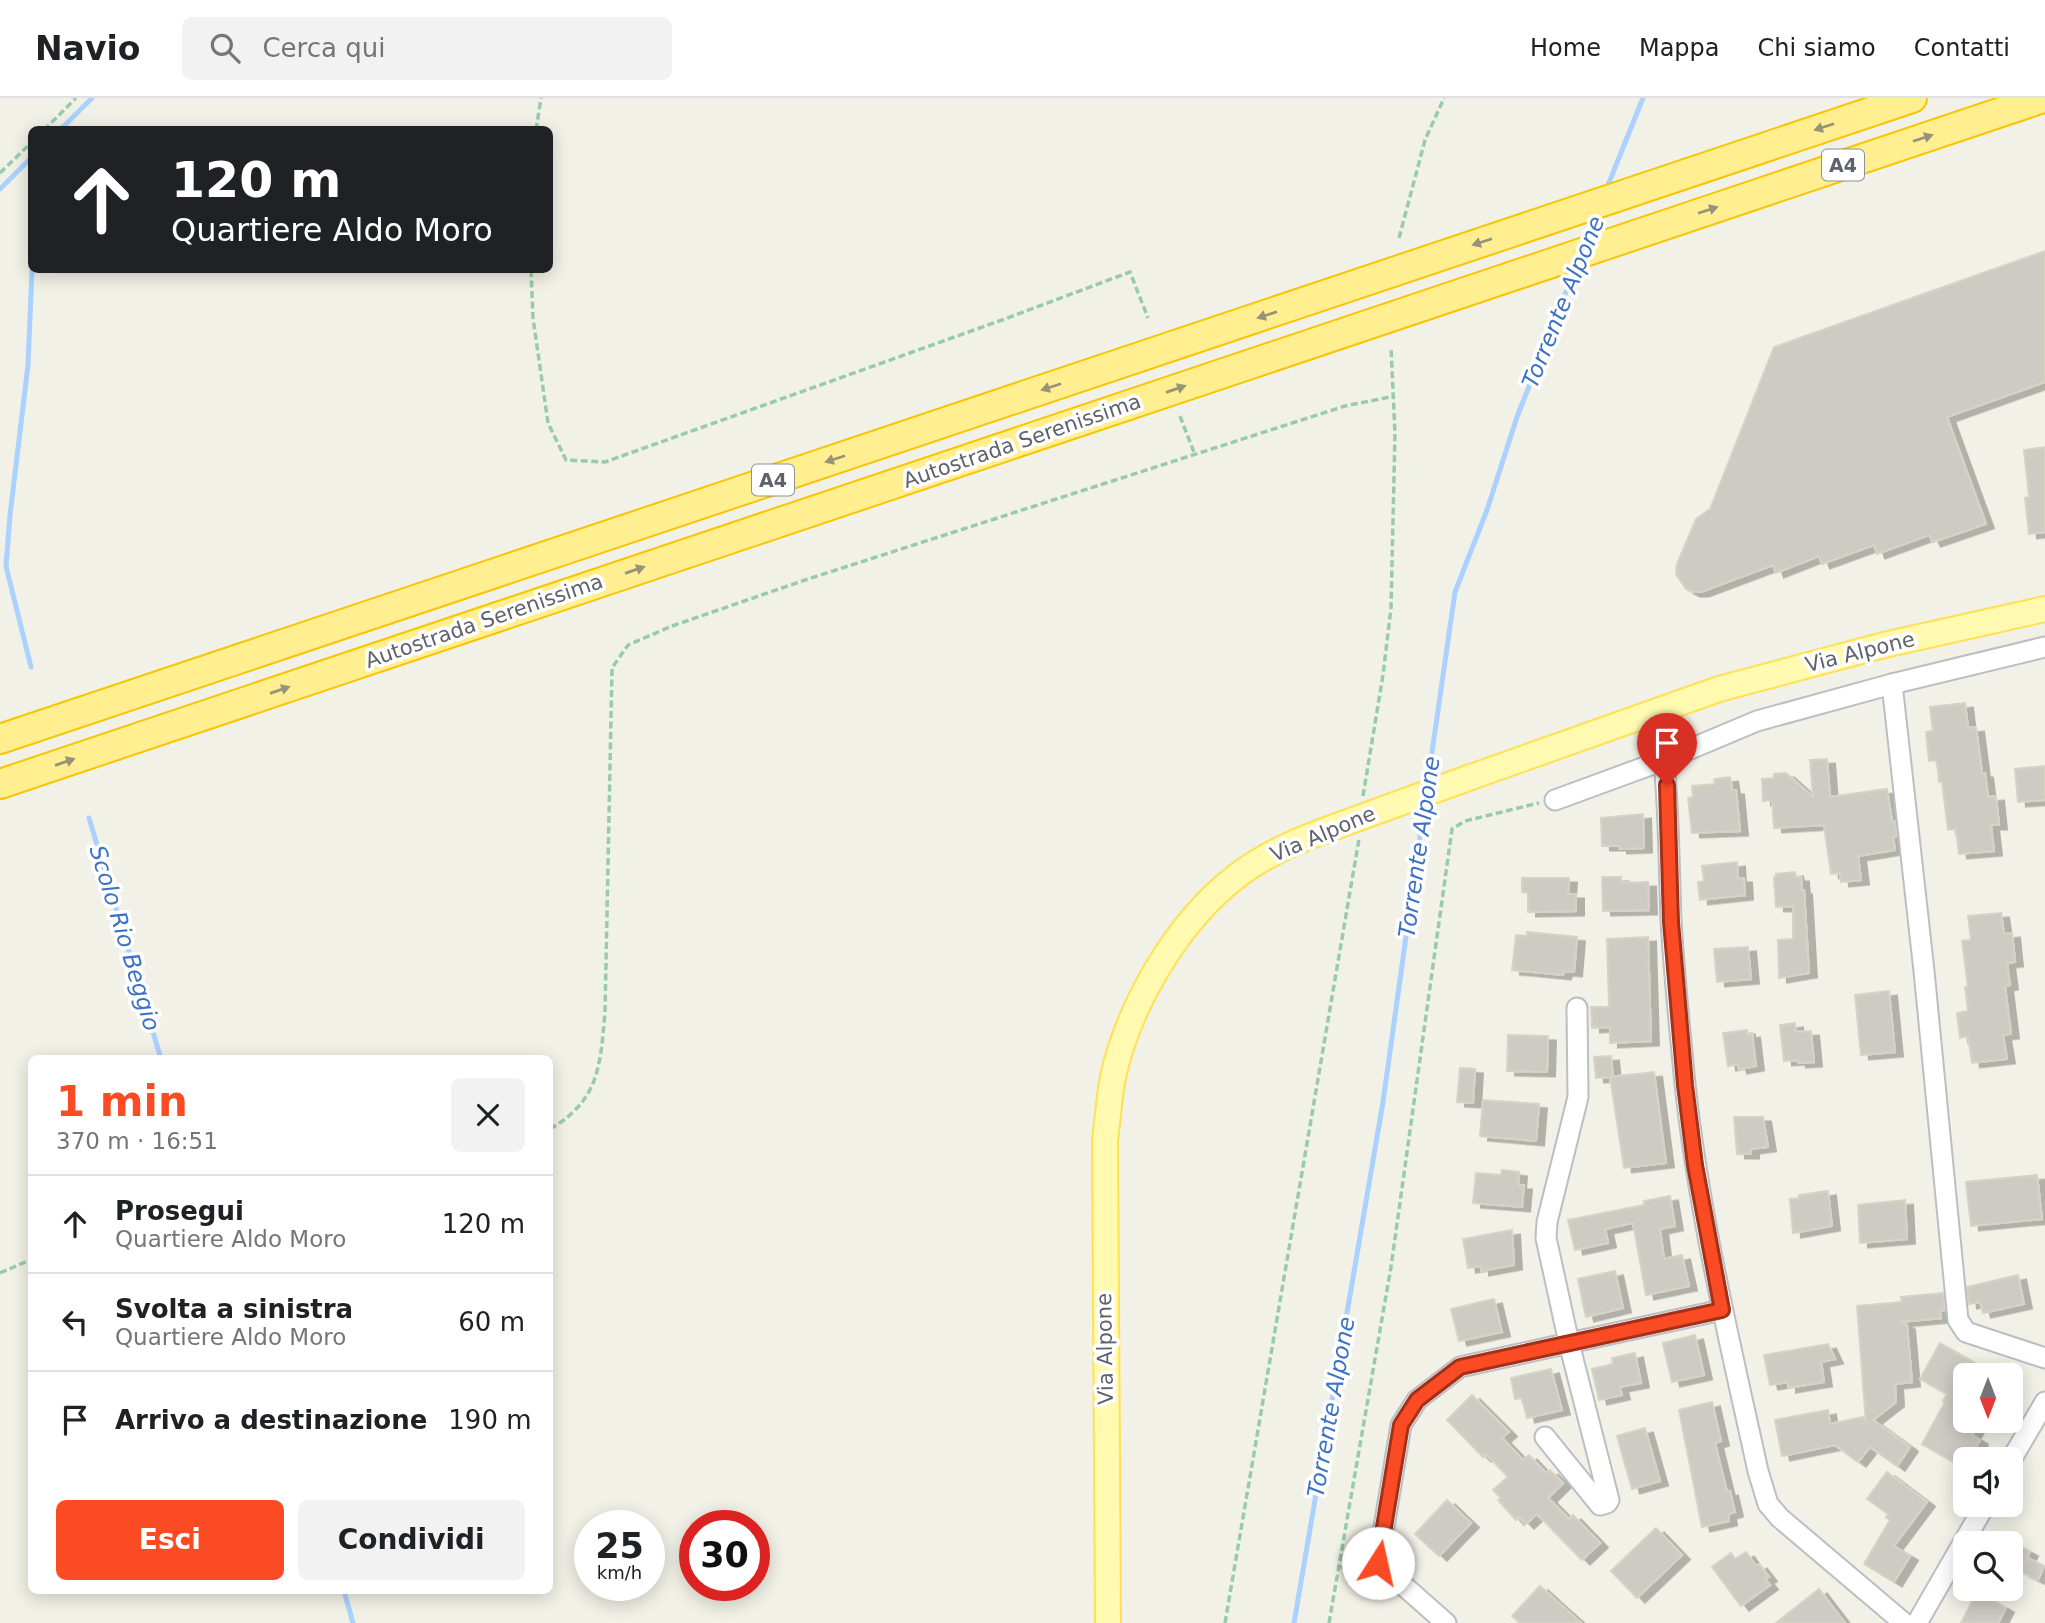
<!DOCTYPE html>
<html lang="it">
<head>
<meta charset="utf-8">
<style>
  body { margin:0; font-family:"DejaVu Sans",sans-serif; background:#f2f2f2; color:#202124; height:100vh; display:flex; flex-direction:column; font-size:26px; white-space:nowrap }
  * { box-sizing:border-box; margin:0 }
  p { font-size:23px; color:#757577 }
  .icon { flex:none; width:38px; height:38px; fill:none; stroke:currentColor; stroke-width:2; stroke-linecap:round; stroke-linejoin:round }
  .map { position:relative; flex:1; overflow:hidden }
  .drawer { position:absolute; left:28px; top:957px; width:525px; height:539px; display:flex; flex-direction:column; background:#fff; border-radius:10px; box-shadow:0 4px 18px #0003 }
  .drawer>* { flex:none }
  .guide { position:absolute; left:28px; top:28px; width:525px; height:147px; border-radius:10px; box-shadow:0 4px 18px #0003; background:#202124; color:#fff; overflow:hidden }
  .needle { width:46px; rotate:180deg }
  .buttons { position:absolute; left:1953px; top:1265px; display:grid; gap:14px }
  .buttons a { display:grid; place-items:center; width:70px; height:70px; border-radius:10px; background:#fff; box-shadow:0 4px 18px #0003; font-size:35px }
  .speed { position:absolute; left:574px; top:1412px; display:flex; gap:14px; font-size:35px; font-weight:700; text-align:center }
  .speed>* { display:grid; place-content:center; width:91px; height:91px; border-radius:50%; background:#fff; box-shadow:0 4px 18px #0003; line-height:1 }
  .speed small { font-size:18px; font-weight:400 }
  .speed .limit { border:10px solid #d22; background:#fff; color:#111 }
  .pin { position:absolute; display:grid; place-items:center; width:60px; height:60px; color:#fff; margin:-72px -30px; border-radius:50% 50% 50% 0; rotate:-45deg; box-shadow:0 0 7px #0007 }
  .pin .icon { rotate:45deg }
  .me { position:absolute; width:77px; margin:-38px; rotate:10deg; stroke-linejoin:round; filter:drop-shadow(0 0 5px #0008) }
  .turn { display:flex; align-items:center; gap:24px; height:147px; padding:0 28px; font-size:32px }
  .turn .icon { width:91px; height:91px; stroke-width:2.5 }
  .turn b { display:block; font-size:49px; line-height:60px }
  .round { display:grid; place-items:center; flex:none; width:74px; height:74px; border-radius:10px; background:#f2f2f2 }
  .overview { display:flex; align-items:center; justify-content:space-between; height:119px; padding:0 28px }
  h1 { font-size:42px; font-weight:700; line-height:52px; color:#fb4b24 }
  .primary-button { display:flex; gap:14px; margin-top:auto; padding:14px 28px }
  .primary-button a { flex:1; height:80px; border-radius:10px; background:#fb4b24; color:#fff; font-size:28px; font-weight:700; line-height:80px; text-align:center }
  .primary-button a+a { background:#f2f2f2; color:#202124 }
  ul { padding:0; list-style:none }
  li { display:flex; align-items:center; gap:21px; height:98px; padding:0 28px; border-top:2px solid #e0e0e0 }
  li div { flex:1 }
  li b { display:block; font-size:26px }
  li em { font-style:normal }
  header { display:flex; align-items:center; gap:42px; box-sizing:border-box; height:98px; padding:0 35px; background:#fff; border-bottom:2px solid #e0e0e0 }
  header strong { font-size:33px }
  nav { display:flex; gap:38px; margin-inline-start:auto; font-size:24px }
  .search { width:490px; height:63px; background:#f2f2f2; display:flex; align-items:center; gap:18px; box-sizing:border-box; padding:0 24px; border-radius:10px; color:#757577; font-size:26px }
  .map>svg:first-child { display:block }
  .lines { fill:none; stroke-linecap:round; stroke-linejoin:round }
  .stream { stroke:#aad1ff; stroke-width:5 }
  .building { fill:#cdcbc4; stroke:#d7d3c4; stroke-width:2; filter:url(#shadow) }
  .minor-casing { stroke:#bbbec3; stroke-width:23 }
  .major-casing { stroke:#ffe153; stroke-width:28 }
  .highway-casing { stroke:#f9c500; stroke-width:32 }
  .path { stroke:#98cbac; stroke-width:3.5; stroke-dasharray:7 3.5; stroke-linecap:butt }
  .minor { stroke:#fff; stroke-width:19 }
  .major { stroke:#fffaaf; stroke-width:24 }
  .highway { stroke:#ffef91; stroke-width:28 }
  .major-bridge-casing { stroke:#ffe153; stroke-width:28; stroke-linecap:butt }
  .major-bridge { stroke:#fffaaf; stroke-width:24 }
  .oneway { fill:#969377 }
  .route-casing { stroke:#a33117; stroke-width:18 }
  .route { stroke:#fb4b24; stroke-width:12 }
  .labels { text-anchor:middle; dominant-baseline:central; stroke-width:7; stroke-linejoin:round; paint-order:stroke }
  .shield { fill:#fff; stroke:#8e9196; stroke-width:2 }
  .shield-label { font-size:19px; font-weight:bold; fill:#5e6269 }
  .street-label { font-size:21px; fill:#5e6269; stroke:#fff }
  .water-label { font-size:23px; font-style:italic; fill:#3d71c6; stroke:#fff }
</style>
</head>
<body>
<header>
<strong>Navio</strong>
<div class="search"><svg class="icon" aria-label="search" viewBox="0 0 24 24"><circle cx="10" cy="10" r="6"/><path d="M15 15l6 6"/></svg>Cerca qui</div>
<nav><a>Home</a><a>Mappa</a><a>Chi siamo</a><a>Contatti</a></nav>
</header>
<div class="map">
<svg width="2045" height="1525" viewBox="0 0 2045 1525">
  <defs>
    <filter id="shadow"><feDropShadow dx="8" dy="4.5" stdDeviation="0" flood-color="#0004"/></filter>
  </defs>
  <rect width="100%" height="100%" fill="#f2f1e7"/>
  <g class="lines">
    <g class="stream">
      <path d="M60 32 92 0"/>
      <path d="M0 91 32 59"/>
      <path d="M1606 92 1643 0"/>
      <path d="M1586 144 1598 114"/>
      <path d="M31 569 6 468 10 417 28 267 32 172"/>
      <path d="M1427 689 1455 494 1487 412 1517 319 1577 166"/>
      <path d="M89 720 161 961"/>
      <path d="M344 1493 353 1525"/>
      <path d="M1294 1525 1383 1004 1425 702"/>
    </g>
  </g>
  <g class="building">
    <path d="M2045 153V284L1947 319 1986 426 1933 444 1929 437 1877 456 1874 447 1822 466 1819 458 1776 475 1773 467 1701 494H1692L1686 491 1676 476 1677 466 1696 421 1710 411 1774 249Z"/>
    <path d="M2045 349V434L2029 436 2025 400 2029 399 2024 352Z"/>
    <path d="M1965 605 1968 630 1976 629 1982 675H1985L1988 699 1996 698 1999 727H1991L1994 753 1959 756 1956 731 1948 732 1942 684H1939L1937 662 1929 663 1926 634 1933 633 1930 609Z"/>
    <path d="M1827 661 1830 699 1887 691 1892 723H1895L1897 738 1893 739 1895 752 1858 758 1861 782 1841 784 1840 775 1831 776 1824 727 1774 730 1772 702 1763 703 1762 681 1774 680V676L1786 675 1813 699 1810 662Z"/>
    <path d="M2045 668V702L2018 704 2015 671Z"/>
    <path d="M1730 679 1732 692H1736L1740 733 1692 735 1688 700 1693 699 1692 688 1715 686 1714 681Z"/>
    <path d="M1643 716 1644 750 1619 751V748H1602L1601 720Z"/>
    <path d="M1737 764 1738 780H1744L1745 797 1700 802 1698 784 1704 783 1702 768Z"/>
    <path d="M1795 774 1796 779H1801L1802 792H1804L1809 875 1779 880 1778 842 1793 841V808L1776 809 1774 779H1776V776Z"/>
    <path d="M1602 779H1621V785L1648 784 1649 812 1603 813Z"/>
    <path d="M1522 780H1569L1568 796H1576V813L1528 814V795L1522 794Z"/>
    <path d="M2001 815 2004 836 2012 835 2015 864 2007 865 2010 887 2005 888 2011 936 2003 937 2007 961 1972 965 1968 938 1960 940 1957 915 1968 913 1965 889H1968L1962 843 1971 842 1968 818Z"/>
    <path d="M1527 834 1577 839 1574 874 1564 873 1563 877 1512 872 1516 837 1527 838Z"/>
    <path d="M1648 839 1651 943 1610 945V929L1592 930 1591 909H1609L1607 841Z"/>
    <path d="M1748 849 1751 881 1717 884 1714 851Z"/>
    <path d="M1889 893 1895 954 1861 957 1855 897Z"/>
    <path d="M1795 925 1796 934 1811 933 1814 964 1798 965V962L1784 963 1780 927Z"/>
    <path d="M1747 932V936L1752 935 1756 968 1739 971 1738 966 1728 968 1723 935Z"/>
    <path d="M1508 937 1548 938 1547 974 1507 973Z"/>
    <path d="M1611 958 1613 979 1596 980 1594 959Z"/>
    <path d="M1460 970 1475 971 1473 1005 1457 1004Z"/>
    <path d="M1654 974 1666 1065 1624 1070 1610 979Z"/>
    <path d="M1483 1002 1539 1006 1536 1043 1480 1038Z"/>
    <path d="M1734 1019H1763L1768 1049 1751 1051V1056H1737Z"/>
    <path d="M1502 1072 1519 1074 1518 1087H1524L1522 1109 1473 1105 1476 1075 1501 1077Z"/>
    <path d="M2037 1077 2042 1121 1971 1128 1966 1084Z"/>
    <path d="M1828 1093 1832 1128 1793 1135 1790 1101 1799 1100V1097Z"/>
    <path d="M1670 1098 1675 1128 1660 1131 1664 1161 1682 1157 1689 1188 1646 1197 1633 1125 1605 1131 1608 1145 1575 1152 1568 1122 1644 1107V1103Z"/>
    <path d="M1905 1102 1907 1141 1860 1145 1858 1107Z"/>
    <path d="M1512 1132 1514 1167 1481 1173V1168L1468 1170 1463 1141Z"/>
    <path d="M1615 1173 1623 1210 1586 1219 1578 1181Z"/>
    <path d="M2018 1177 2024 1206 1983 1215 1980 1204 1969 1206 1967 1189Z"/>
    <path d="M1943 1195 1945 1212 1940 1213 1941 1220 1900 1224 1907 1227 1912 1284 1895 1286 1896 1304 1873 1322 1910 1349 1897 1368 1870 1349 1858 1364 1835 1347 1782 1358 1775 1322 1828 1312 1830 1326 1863 1319 1866 1325 1857 1208 1902 1204 1901 1199Z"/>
    <path d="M1494 1201 1502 1234 1459 1243 1451 1211Z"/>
    <path d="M1695 1237 1704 1277 1672 1284 1663 1245Z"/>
    <path d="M1940 1245 1997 1278H1965V1323H1980L1972 1337 1980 1342 1969 1362H1965L1964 1370 1922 1346 1945 1304 1943 1303 1947 1296 1920 1281Z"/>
    <path d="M1828 1246 1835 1261 1821 1264 1824 1284 1788 1290V1284L1770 1287 1764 1257Z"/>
    <path d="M1635 1255 1641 1285 1620 1289 1622 1297 1599 1302 1592 1271 1613 1266 1612 1260Z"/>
    <path d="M1551 1271 1562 1312 1527 1320 1522 1300 1515 1301 1511 1280Z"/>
    <path d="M1472 1297 1509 1334 1502 1340 1523 1362 1529 1357 1546 1375 1550 1372 1563 1385 1548 1400 1569 1421 1573 1417 1600 1445 1582 1462 1537 1416 1526 1426 1519 1419 1516 1422 1498 1402 1501 1400 1493 1392 1508 1379 1486 1356 1483 1359 1447 1322Z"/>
    <path d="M1712 1304 1721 1343 1715 1345 1727 1394 1730 1393 1735 1414 1728 1416 1729 1423 1702 1429 1679 1312Z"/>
    <path d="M1645 1330 1660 1383 1632 1391 1617 1338Z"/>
    <path d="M1887 1374 1927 1404 1894 1448 1910 1458 1894 1484 1864 1466 1890 1422 1886 1419 1888 1416 1867 1401Z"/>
    <path d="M1447 1402 1471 1425 1439 1458 1415 1436Z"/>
    <path d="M1656 1430 1682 1457 1637 1500 1611 1473Z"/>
    <path d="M2011 1443 2030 1454 2021 1471 2011 1466Z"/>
    <path d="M1746 1454 1756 1468 1759 1466 1769 1479 1765 1481 1770 1487 1741 1508 1712 1469 1731 1455 1735 1461Z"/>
    <path d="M2028 1460 2044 1468 2038 1482 2021 1474Z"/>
    <path d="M1540 1488 1581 1525H1520L1512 1518Z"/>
    <path d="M1819 1491 1845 1525H1776Z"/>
    <path d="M1977 1494 2006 1510 1998 1525H1961Z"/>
  </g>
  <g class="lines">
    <g class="minor-casing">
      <g id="minor">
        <path d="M1892 586 1924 873 1958 1222 1966 1234 2045 1260"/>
        <path d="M1664 662C1669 715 1669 768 1671 822 1674 876 1680 932 1685 986 1699 1117 1730 1245 1758 1373L1768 1406 1780 1420 1904 1525"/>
        <path d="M1555 702 1664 662 1757 623 1892 586 2045 549"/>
        <path d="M1577 910 1578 999 1547 1124 1546 1140 1569 1245 1722 1212"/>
        <path d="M2011 1362 2045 1304"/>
        <path d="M1446 1525 1378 1465 1401 1327 1417 1302 1460 1269 1569 1245 1609 1402 1607 1405 1600 1407 1545 1339"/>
        <path d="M1917 1525 1985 1407"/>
      </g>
    </g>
    <g class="major-casing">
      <g id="major">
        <path d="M1471 679 1719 591 1884 547 2045 511"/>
        <path d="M1108 1525 1105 1042C1108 1021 1109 999 1113 979 1129 906 1178 823 1237 778 1266 755 1303 740 1337 728"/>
      </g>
    </g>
    <g class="highway-casing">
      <g id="highway">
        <path d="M0 641 1912 0"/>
        <path d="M0 686 2043 0"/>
      </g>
    </g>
    <g class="path">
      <path d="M44 32 76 0"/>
      <path d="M536 32 541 0"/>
      <path d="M0 75 32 44"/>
      <path d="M1399 140 1425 42 1444 0"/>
      <path d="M531 172 533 220 548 325 566 362 605 364 1002 222 1130 174 1148 220"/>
      <path d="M1180 318 1195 357"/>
      <path d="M1363 698 1383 577 1391 510 1395 336 1391 249"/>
      <path d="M550 1031C600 1002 600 967 605 915L612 570 628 547 672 528 805 482 1345 308 1395 298"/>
      <path d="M0 1175 32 1161"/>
      <path d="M1341 1470 1360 1457"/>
      <path d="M1225 1525 1359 741"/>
      <path d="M1329 1525 1391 1169 1452 731 1465 723 1539 705"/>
    </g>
    <use href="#minor" class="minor"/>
    <use href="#major" class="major"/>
    <use href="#highway" class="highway"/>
    <g class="major-bridge-casing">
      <path id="major-bridge" d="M1337 728 1471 679"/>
    </g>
    <use href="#major-bridge" class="major-bridge"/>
  </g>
  <defs><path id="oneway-solid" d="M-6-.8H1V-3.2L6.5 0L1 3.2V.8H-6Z" transform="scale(1.75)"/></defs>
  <g class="oneway">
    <use href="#oneway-solid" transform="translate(1824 29) rotate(162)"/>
    <use href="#oneway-solid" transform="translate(1923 40) rotate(-18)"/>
    <use href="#oneway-solid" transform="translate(1708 112) rotate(-18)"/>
    <use href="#oneway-solid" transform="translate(1482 144) rotate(162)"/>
    <use href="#oneway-solid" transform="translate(1267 217) rotate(162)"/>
    <use href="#oneway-solid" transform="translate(1051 289) rotate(162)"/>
    <use href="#oneway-solid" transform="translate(1176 291) rotate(-19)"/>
    <use href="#oneway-solid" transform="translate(835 361) rotate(162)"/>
    <use href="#oneway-solid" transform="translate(635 472) rotate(-19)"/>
    <use href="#oneway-solid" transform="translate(280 592) rotate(-19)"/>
    <use href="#oneway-solid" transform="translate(65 664) rotate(-19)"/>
  </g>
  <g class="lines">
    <g class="route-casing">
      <path id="route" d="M1378 1465 1401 1327 1417 1302 1460 1269 1722 1212 1695 1067 1685 987 1671 824 1667 687"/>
    </g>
    <use href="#route" class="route"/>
  </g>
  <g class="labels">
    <g class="shield">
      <rect x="1822" y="51.5" width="42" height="31" rx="5"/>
      <rect x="752" y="366.5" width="42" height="31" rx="5"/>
    </g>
    <g class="shield-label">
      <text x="1843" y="67">A4</text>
      <text x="773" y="382">A4</text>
    </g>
    <g class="street-label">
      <text transform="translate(1022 343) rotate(-19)">Autostrada Serenissima</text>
      <text transform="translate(484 523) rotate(-19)">Autostrada Serenissima</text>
      <text transform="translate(1860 554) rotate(-14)">Via Alpone</text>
      <text transform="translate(1323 736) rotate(-23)">Via Alpone</text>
      <text transform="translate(1105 1251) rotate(-91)">Via Alpone</text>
    </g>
    <g class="water-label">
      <text transform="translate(1563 204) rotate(-68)">Torrente Alpone</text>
      <text transform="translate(1419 749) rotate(-82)">Torrente Alpone</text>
      <text transform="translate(125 840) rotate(73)">Scolo Rio Beggio</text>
      <text transform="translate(1331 1309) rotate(-80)">Torrente Alpone</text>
    </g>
  </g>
</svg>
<div class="buttons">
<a><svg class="needle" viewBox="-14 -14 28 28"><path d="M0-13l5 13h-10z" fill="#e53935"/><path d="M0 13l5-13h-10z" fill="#757577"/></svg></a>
<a><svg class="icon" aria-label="sound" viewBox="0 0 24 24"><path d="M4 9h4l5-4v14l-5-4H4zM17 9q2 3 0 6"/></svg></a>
<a><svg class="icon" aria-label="search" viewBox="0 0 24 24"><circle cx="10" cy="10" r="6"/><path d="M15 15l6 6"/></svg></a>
</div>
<div class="speed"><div>25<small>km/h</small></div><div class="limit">30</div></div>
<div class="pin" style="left:1667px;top:687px;background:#d93025"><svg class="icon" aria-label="arrive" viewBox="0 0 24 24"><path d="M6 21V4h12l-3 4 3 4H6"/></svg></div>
<svg class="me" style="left:1378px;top:1465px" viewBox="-20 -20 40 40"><circle r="19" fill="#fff"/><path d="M0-13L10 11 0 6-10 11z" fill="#fb4b24"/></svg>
<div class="guide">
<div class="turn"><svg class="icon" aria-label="ahead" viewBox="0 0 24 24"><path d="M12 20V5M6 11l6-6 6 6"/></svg><div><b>120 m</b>Quartiere Aldo Moro</div></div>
</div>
<section class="drawer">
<div class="overview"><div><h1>1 min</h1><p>370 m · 16:51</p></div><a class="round"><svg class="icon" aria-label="close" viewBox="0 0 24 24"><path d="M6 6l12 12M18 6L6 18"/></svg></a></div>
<ul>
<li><svg class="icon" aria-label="ahead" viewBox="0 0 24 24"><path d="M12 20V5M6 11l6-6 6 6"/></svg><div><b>Prosegui</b><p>Quartiere Aldo Moro</p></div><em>120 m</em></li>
<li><svg class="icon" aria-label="left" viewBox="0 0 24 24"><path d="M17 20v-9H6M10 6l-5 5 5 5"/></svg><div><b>Svolta a sinistra</b><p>Quartiere Aldo Moro</p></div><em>60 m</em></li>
<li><svg class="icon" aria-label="arrive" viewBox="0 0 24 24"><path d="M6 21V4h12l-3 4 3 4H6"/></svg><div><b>Arrivo a destinazione</b></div><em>190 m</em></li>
</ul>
<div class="primary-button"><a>Esci</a><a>Condividi</a></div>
</section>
</div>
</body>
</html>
